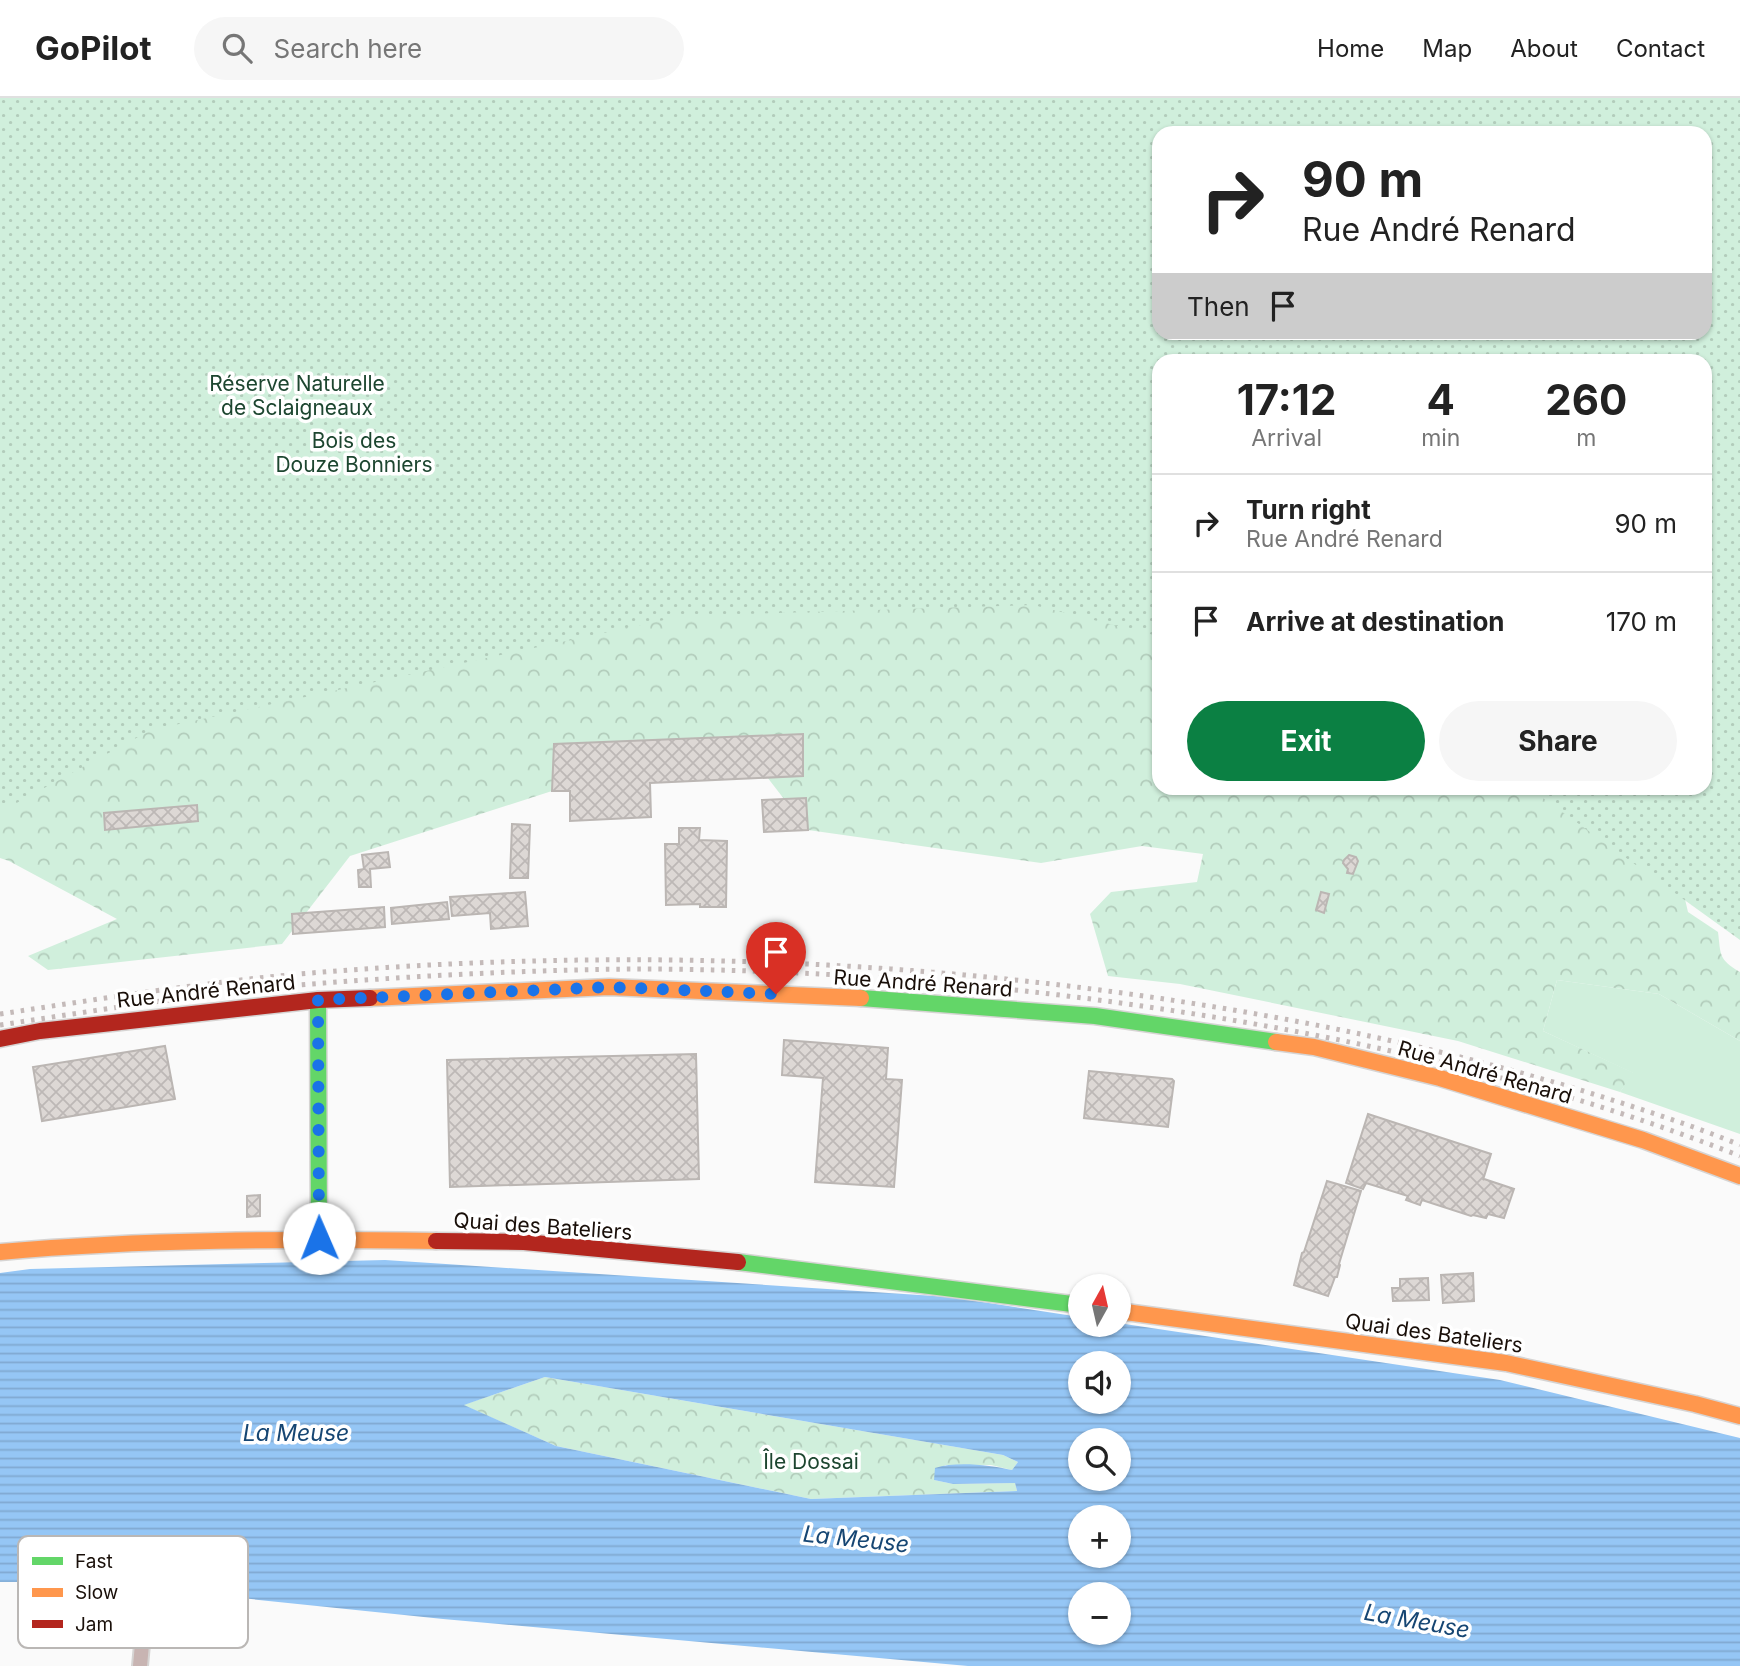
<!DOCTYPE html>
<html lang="en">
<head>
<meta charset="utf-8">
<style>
  body { margin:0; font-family:Inter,sans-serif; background:#f6f6f6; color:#222; height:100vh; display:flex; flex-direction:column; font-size:26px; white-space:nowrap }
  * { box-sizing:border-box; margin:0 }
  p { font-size:23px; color:#767676 }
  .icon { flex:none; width:38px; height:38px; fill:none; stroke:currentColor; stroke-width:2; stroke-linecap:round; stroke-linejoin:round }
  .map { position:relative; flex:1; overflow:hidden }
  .drawer { position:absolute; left:1152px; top:256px; width:560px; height:441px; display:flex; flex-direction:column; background:#fff; border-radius:21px; box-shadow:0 2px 5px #0004 }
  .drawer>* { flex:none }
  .hud { position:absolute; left:1152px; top:28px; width:560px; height:214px; border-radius:21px; box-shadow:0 2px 5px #0004; background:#fff; color:#222; overflow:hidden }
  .needle { width:46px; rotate:8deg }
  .buttons { position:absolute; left:1068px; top:1176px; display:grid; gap:14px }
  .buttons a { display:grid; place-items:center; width:63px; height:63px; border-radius:50%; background:#fff; box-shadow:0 2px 5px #0004; font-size:35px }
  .pin { position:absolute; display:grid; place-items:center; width:60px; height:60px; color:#fff; margin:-72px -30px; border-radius:50% 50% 50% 0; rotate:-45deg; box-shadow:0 0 7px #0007 }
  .pin .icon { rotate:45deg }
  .me { position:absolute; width:77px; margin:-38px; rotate:359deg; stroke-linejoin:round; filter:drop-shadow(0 0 5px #0008) }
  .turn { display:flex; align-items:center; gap:24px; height:147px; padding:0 35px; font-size:32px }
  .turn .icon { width:91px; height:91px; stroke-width:2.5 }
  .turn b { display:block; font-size:49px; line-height:60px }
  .then { display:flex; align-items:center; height:66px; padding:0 35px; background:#0003; gap:14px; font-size:26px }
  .eta { display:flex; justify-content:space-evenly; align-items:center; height:119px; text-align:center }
  .eta b { font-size:42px; font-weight:700; line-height:49px }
  .primary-button { display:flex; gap:14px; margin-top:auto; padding:14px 35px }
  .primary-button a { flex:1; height:80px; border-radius:42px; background:#0b8043; color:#fff; font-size:28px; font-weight:700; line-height:80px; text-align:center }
  .primary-button a+a { background:#f6f6f6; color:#222 }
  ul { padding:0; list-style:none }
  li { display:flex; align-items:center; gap:21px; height:98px; padding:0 35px; border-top:2px solid #e0e0e0 }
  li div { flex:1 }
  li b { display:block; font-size:26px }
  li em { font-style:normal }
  header { display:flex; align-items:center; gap:42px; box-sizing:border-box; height:98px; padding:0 35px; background:#fff; border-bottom:2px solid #e0e0e0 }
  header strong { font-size:33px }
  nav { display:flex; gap:38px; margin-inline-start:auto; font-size:24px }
  .search { width:490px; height:63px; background:#f6f6f6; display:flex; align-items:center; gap:18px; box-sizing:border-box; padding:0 24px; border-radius:38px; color:#767676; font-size:26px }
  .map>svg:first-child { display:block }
  .grass { fill:#d0efdc }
  .forest { fill:url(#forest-crowns); fill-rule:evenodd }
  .park { fill:url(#park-dots); fill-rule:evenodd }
  .water { fill:url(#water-rules); fill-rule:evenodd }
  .building { fill:url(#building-cross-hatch); stroke:#bbb6b3; stroke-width:2 }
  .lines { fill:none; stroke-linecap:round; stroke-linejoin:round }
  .street-casing { stroke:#d6d4d3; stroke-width:18 }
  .fast-casing { stroke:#d6d4d3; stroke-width:19 }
  .slow-casing { stroke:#d6d4d3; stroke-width:19 }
  .jam-casing { stroke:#d6d4d3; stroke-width:19 }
  .street { stroke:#c8b4b2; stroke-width:14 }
  .fast { stroke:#63d668; stroke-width:16 }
  .slow { stroke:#ff974d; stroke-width:16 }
  .jam { stroke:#b3261e; stroke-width:16 }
  .rail { stroke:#c4bab9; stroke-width:5; stroke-dasharray:3.5 7; stroke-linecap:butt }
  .route { stroke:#1a73e8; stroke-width:12; stroke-dasharray:0 21.6 }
  .labels { text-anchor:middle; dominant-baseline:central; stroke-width:7; stroke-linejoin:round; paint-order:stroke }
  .park-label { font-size:21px; fill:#1d4630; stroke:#fff }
  .street-label { font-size:21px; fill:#190f09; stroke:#fff }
  .water-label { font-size:23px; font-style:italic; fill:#164673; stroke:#fff }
  .key { fill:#fff; stroke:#bab7b5; stroke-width:2 }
  .key-label { font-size:19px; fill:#190f09 }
</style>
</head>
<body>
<header>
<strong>GoPilot</strong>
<div class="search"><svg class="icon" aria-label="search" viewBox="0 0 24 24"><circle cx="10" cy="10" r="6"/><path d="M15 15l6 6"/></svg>Search here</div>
<nav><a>Home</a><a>Map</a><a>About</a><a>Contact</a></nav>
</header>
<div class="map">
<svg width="1740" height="1568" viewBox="0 0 1740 1568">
  <defs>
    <pattern id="forest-crowns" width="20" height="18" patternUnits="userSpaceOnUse" patternTransform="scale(1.75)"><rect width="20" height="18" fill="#d0efdc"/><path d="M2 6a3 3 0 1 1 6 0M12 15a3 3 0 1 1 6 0" fill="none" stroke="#b2ccbb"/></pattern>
    <pattern id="park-dots" width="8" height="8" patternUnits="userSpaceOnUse" patternTransform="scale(1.75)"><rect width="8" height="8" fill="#d0efdc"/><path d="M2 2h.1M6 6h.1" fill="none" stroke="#b2ccbb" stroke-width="1.8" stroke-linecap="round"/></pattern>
    <pattern id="water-rules" width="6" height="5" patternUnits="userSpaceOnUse" patternTransform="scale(1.75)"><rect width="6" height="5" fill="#95c6f5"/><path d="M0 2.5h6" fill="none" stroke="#80a9d1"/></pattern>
    <pattern id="building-cross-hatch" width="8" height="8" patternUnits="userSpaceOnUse" patternTransform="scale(1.75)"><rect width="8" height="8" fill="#ddd8d5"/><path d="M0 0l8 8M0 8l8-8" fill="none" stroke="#bdb8b6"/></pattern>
  </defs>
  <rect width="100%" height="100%" fill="#fafafa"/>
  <path class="grass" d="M1557 882 1659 896 1740 943V1036L1620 994 1633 975 1543 933Z"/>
  <g class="forest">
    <path d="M0 0H1740V755L1704 690V262H1158V690H1572L1684 797 1688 814 1718 834C1721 857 1718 861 1740 874V943L1659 896 1557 882 1543 933 1634 975 1620 994 1458 943 1180 886 1108 878 1090 816 1111 794 1197 784 1203 756 1142 748 1041 765 808 732 736 639 552 693 350 758 282 846 48 872 28 858 117 821 9 763 0 760ZM1158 35H1704V234H1158Z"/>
    <path d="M545 1279 1003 1357 1018 1364 1012 1372 991 1367H945L934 1382 953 1386 1015 1385 1017 1393 811 1401 556 1348 463 1307Z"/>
  </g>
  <path class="park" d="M0 0H1740V842L1529 690H1704V262H1158V538L1033 507 683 518 151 632 0 714ZM1158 35H1704V234H1158Z"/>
  <path class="water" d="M385 1162 950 1199 1080 1219V1227H1118V1225L1500 1282 1740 1340V1568H968L443 1521 115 1487 26 1484H0V1175L30 1171ZM1080 1265H1118V1304H1080ZM545 1279 1003 1357 1018 1364 1012 1372C990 1367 956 1363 935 1370L934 1382 953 1386 1015 1385 1017 1393 811 1401 556 1348 464 1307ZM1080 1342H1118V1381H1080ZM1080 1419H1118V1458H1080ZM1080 1496H1118V1535H1080Z"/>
  <g class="building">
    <path d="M803 636V678L650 685 651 719 570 723V693H552L554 646Z"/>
    <path d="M806 700 808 732 764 734 762 702Z"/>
    <path d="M197 707 198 723 105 732 104 715Z"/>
    <path d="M512 726 530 727 528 780H510Z"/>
    <path d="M679 730H700L699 742 727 743 726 809H700V806L666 807 665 746H679Z"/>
    <path d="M388 754 390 769 370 771 371 789H359L358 772 364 771 362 757Z"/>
    <path d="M1349 757 1356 759 1358 763 1353 776 1347 775 1348 771 1343 765 1344 762Z"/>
    <path d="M525 794 528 828 491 831 490 815 452 818 450 799Z"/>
    <path d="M1321 794 1329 796 1324 815 1316 812Z"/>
    <path d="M447 804 449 821 392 826 391 810Z"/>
    <path d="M384 809 385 829 293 836 292 816Z"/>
    <path d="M784 942 888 950 886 981 902 982 894 1089 815 1084 823 980 782 977Z"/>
    <path d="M165 948 175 1001 42 1023 33 969Z"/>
    <path d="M696 956 699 1081 450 1089 447 962Z"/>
    <path d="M1089 973 1172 981 1174 983 1168 1029 1084 1020Z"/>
    <path d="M1368 1016 1491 1056 1483 1082 1484 1081 1514 1091 1504 1120 1488 1116 1486 1120 1473 1117 1471 1118 1422 1102 1420 1107 1406 1102 1408 1098 1366 1085 1363 1091 1346 1085Z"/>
    <path d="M1327 1083 1361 1093 1339 1166 1340 1167 1337 1179H1335L1328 1198 1294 1187 1302 1155 1304 1154Z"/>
    <path d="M260 1097V1118L247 1119V1098Z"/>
    <path d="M1473 1175 1474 1203 1443 1205 1441 1177Z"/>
    <path d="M1428 1180 1429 1202 1393 1203 1392 1190H1400V1181Z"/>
  </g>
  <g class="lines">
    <g class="street-casing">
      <path id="street" d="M140 1568 146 1503"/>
    </g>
    <g class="fast-casing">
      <g id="fast">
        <path d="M861 900 1095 918 1276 944"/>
        <path d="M318 902 319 1141"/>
        <path d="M738 1164 1080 1207"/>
      </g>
    </g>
    <g class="slow-casing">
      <g id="slow">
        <path d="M370 900 609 889 861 900"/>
        <path d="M1276 944 1314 949 1440 980 1643 1042 1740 1078"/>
        <path d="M0 1154C145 1141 291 1141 436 1143"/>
        <path d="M1118 1213 1506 1265 1695 1306 1740 1318"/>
      </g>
    </g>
    <g class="jam-casing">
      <g id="jam">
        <path d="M0 941 40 933 318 902 370 900"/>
        <path d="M436 1143 524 1144 738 1164"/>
      </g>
    </g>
    <use href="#street" class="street"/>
    <use href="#fast" class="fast"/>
    <use href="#slow" class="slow"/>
    <use href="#jam" class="jam"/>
    <g class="rail">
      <path d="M0 916C99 901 199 885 299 876 603 850 908 859 1209 908 1352 931 1493 963 1631 1008 1668 1020 1704 1032 1740 1047"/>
      <path d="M0 927C99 912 199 896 299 887 411 878 523 872 635 871 824 871 1014 887 1201 917 1384 946 1567 990 1740 1058"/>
    </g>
  </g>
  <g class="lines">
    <path class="route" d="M319 1140 318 902 609 889 776 896"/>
  </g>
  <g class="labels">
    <g class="park-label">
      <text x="297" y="285">Réserve Naturelle<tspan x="297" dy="24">de Sclaigneaux</tspan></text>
      <text x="354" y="342">Bois des<tspan x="354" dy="24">Douze Bonniers</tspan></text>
      <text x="811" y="1363">Île Dossai</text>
    </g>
    <g class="street-label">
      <text transform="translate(923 885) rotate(4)">Rue André Renard</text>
      <text transform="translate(206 893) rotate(-6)">Rue André Renard</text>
      <text transform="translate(1485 974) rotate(16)">Rue André Renard</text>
      <text transform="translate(543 1128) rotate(4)">Quai des Bateliers</text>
      <text transform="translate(1434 1235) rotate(8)">Quai des Bateliers</text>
    </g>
    <g class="water-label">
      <text x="296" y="1335">La Meuse</text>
      <text transform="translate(856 1441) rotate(6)">La Meuse</text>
      <text transform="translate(1417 1523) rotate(10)">La Meuse</text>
    </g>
  </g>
  <rect x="18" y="1438" width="230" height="112" rx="10" class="key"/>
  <rect x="32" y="1459" width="31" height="8" fill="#63d668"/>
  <rect x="32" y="1490" width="31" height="9" fill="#ff974d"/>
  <rect x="32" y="1522" width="31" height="8" fill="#b3261e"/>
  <g class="key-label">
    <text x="75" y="1470">Fast</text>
    <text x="75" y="1501">Slow</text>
    <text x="75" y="1533">Jam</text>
  </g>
</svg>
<div class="buttons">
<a><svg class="needle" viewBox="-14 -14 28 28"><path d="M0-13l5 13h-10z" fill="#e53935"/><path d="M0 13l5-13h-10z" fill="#767676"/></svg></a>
<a><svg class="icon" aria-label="sound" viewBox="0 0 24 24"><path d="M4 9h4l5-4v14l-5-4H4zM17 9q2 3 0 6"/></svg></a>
<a><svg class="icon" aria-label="search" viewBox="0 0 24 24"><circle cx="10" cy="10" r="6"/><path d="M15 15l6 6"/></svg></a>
<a>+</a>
<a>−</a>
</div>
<div class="pin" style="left:776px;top:896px;background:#d93025"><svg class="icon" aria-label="arrive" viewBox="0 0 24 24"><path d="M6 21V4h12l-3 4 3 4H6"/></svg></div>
<svg class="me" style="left:319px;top:1140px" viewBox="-20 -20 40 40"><circle r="19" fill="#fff"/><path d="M0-13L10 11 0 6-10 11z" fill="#1a73e8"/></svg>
<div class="hud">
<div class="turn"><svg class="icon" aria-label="right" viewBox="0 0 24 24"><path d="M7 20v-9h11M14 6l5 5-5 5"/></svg><div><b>90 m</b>Rue André Renard</div></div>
<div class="then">Then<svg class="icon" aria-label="arrive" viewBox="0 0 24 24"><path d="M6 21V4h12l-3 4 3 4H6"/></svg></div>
</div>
<section class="drawer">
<div class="eta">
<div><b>17:12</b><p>Arrival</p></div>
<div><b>4</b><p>min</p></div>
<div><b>260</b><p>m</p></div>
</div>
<ul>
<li><svg class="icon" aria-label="right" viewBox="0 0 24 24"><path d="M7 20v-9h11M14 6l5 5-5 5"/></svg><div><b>Turn right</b><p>Rue André Renard</p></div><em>90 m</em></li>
<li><svg class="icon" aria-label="arrive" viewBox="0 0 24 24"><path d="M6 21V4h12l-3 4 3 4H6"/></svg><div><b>Arrive at destination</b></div><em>170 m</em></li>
</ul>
<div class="primary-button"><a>Exit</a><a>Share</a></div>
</section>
</div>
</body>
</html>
